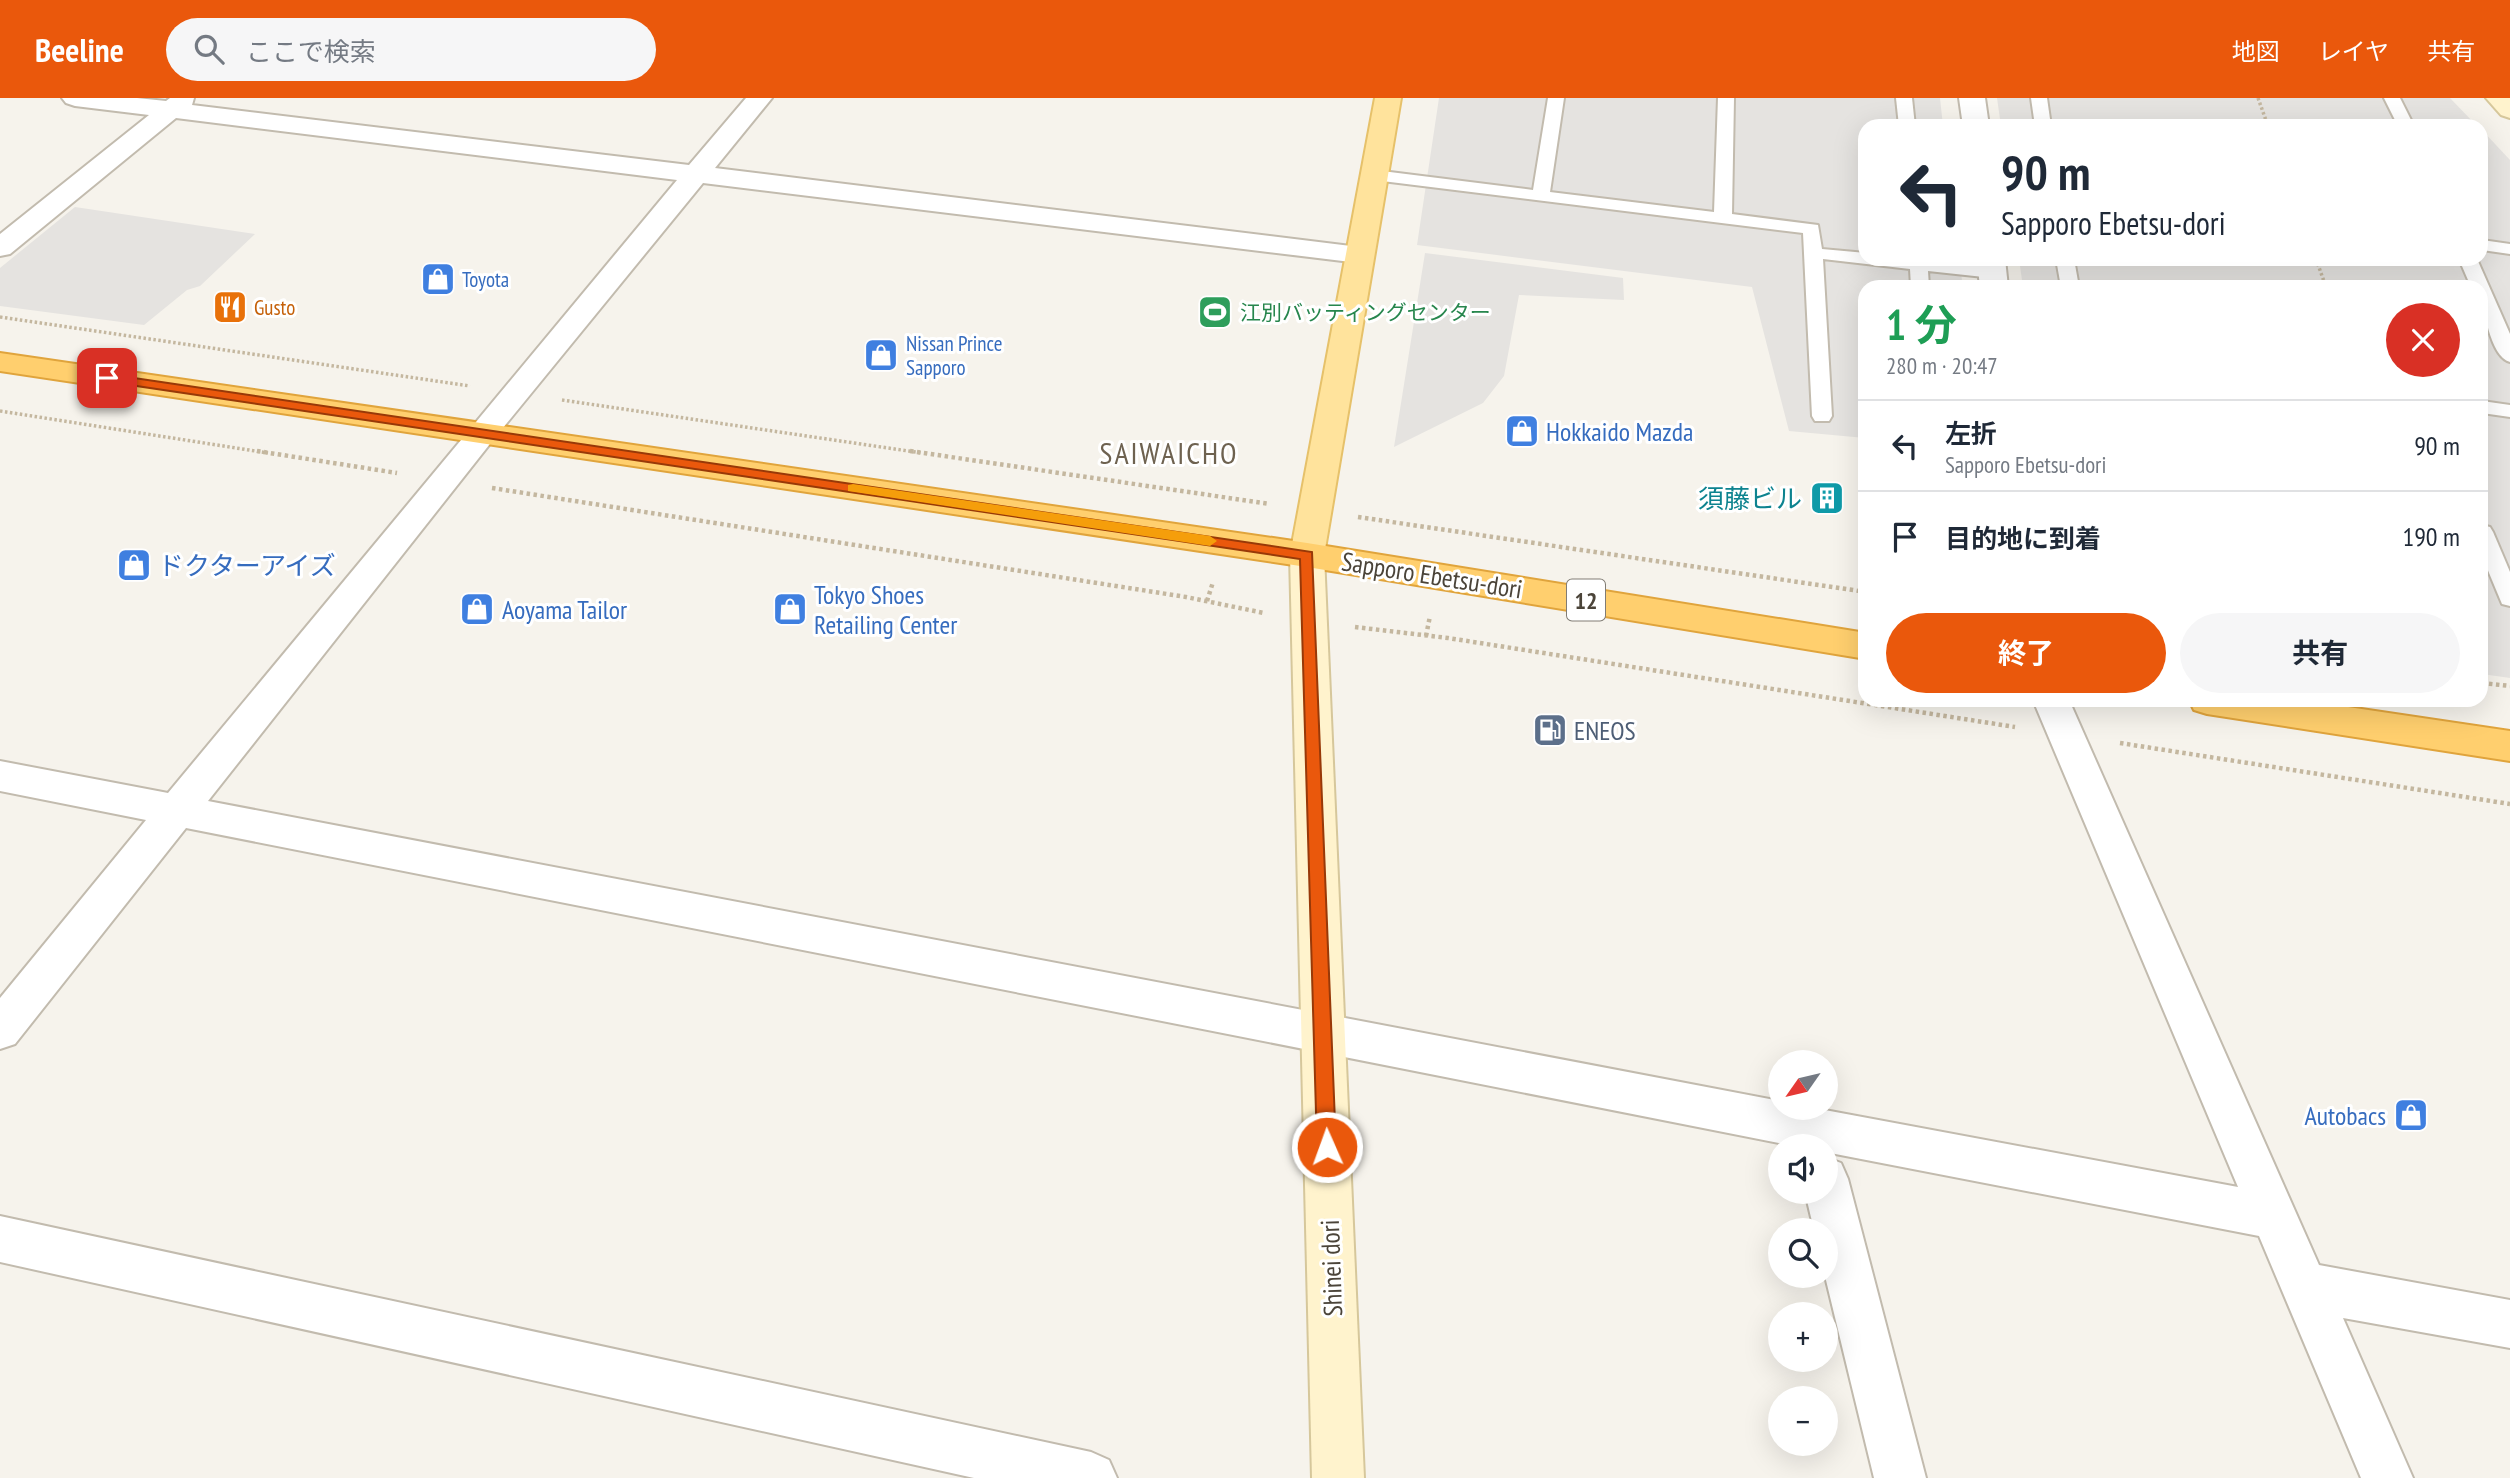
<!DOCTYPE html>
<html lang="ja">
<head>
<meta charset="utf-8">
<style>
  body { margin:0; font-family:"PT Sans Narrow","Noto Sans JP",sans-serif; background:#f6f6f7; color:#1f2937; height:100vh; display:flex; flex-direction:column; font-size:26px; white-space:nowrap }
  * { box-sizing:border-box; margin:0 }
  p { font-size:23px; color:#747a83 }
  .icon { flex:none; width:38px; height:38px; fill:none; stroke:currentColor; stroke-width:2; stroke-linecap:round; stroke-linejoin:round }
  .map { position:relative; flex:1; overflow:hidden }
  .panel { position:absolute; left:1858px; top:182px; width:630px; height:427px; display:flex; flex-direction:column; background:#fff; border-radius:21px; box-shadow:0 7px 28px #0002 }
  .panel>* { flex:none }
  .guide { position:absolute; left:1858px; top:21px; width:630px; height:147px; border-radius:21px; box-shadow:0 7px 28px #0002; background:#fff; color:#1f2937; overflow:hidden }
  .needle { width:46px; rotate:236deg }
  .buttons { position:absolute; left:1768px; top:952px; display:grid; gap:14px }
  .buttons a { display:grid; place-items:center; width:70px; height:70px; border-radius:50%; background:#fff; box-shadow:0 7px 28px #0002; font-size:35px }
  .pin { position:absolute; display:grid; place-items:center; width:60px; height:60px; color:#fff; margin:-30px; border-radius:14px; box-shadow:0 4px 10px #0006 }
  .me { position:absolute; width:77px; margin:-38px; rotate:358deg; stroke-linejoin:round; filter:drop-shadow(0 0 5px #0008) }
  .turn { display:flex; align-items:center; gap:24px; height:147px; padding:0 28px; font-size:32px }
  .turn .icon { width:91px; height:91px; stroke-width:2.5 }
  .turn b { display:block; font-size:49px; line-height:60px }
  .round { display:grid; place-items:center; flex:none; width:74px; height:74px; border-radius:37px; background:#f6f6f7 }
  .head { display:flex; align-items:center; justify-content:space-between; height:119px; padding:0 28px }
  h1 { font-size:42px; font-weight:700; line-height:52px; color:#1e9e55 }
  .action { display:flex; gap:14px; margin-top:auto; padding:14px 28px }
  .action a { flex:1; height:80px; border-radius:42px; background:#ea580c; color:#fff; font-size:28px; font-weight:700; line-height:80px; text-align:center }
  .action a+a { background:#f6f6f7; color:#1f2937 }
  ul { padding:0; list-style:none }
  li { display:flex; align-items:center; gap:21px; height:91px; padding:0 28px; border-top:2px solid #e0e1e3 }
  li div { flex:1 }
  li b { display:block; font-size:26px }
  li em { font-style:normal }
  header { display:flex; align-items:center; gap:42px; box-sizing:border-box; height:98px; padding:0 35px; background:#ea580c; color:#fff }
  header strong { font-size:33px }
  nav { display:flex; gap:38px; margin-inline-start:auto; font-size:24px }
  .search { width:490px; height:63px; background:#f6f6f7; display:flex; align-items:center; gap:18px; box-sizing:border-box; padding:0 24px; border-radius:38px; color:#747a83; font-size:26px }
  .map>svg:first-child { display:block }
  .parking { fill:#e5e3e0 }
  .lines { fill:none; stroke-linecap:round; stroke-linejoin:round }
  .lane-casing { stroke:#c2bbae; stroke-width:4 }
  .street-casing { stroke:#c2bbae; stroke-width:4 }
  .secondary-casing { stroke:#d6c79b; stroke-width:4 }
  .primary-casing { stroke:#e6c16a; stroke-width:4 }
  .highway-casing { stroke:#e0a43c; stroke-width:4 }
  .path-far1 { stroke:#c4b79f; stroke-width:3.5; stroke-dasharray:2.5 2.5; stroke-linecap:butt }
  .path { stroke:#c4b79f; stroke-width:4.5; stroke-dasharray:3.5 3.5; stroke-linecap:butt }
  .lane { fill:#fff; fill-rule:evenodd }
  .street { fill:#fff; fill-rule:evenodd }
  .secondary { fill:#fff3cd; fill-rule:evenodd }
  .primary { fill:#ffe39c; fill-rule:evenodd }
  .highway { fill:#ffcf6e; fill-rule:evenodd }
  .route { fill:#ea580c; stroke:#983908; stroke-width:2 }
  .slow { fill:#f59e0b }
  .labels { text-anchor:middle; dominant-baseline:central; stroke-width:6; stroke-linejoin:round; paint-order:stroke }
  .far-shop-label { font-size:21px; fill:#366cbe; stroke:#fff; text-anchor:start }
  .far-food-label { font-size:21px; fill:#c56008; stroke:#fff; text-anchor:start }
  .far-leisure-label { font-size:21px; fill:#27864d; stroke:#fff; text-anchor:start }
  .shield { fill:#fff; stroke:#817c74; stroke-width:2 }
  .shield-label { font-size:24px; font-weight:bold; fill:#4b4439 }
  .shop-label { font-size:26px; fill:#366cbe; stroke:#fff; text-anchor:start }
  .culture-label { font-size:26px; fill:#0d838f; stroke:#fff; text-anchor:end }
  .street-label { font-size:26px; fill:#4b4439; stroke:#fff }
  .service-label { font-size:26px; fill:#4e5e75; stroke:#fff; text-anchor:start }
  .quarter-label { font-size:30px; letter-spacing:2px; fill:#6e6250; stroke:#fff }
</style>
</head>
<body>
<header>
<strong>Beeline</strong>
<div class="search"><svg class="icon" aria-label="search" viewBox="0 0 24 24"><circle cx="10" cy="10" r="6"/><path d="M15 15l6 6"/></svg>ここで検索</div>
<nav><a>地図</a><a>レイヤ</a><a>共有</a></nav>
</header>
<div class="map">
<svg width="2510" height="1380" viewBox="0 0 2510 1380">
  <rect width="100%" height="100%" fill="#f6f3ec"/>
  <g class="parking">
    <path d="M1439 0H1940L1943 28H1866V161H1959L1963 189H1866L1865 340 1789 333 1752 189 1417 147Z"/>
    <path d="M1997 0H2450L2477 28H2001Z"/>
    <path d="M2482 32 2510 62V580L2482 576V189H2023L2019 161H2482Z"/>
    <path d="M75 109 255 136 200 188 187 192 144 227 0 208V170Z"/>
    <path d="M1425 155 1623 180 1624 202 1519 197 1504 278 1483 305 1394 349Z"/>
  </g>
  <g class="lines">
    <g class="lane-casing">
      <g id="lane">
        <path d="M1548 0H1564L1550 94 1714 114 1718 0H1734L1732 116 1818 127 1822 151 1866 155V161H1927L1993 170 2002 175 1993 180 1928 173 1929 189H1911L1910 171 1823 161 1832 318 1829 323H1815L1812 318 1803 135 1374 82 1366 77 1374 72 1533 92Z"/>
        <path d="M1896 0H1912L1915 28H1899Z"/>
        <path d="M2031 0H2047L2051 28H2035Z"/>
        <path d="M2384 0H2400L2414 28H2398Z"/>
        <path d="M2482 142 2510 146V156L2482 152Z"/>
        <path d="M2056 161H2074L2079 189H2061Z"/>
        <path d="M2459 161H2477L2510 236V264C2490 259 2482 207 2482 189H2471Z"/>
        <path d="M2482 303 2510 307V319L2482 315Z"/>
        <path d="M2482 427 2490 429 2493 434 2510 474V508L2502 506 2482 458Z"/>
      </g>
    </g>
    <g class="street-casing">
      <g id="street">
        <path d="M62 0H137L166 3 170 0H194L192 7 689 67 746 0H772L715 70 1359 149 1369 151 1373 157 1369 163 1359 165 703 85 493 342 208 703 1780 1003V1010H1814L2238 1089 2033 602H2069L2319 1167 2510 1202V1250L2343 1220 2413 1380H2361L2259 1138 1825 1054V1048H1794L186 730 15 946 0 951V900L146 722 0 693V663L168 695 677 82 176 20 10 156 0 158V136L149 17 75 8 66 5Z"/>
        <path d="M1959 0H1985L1989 28H1963Z"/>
        <path d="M1977 161H2005L2008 189H1980Z"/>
        <path d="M1825 1059 1841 1065 1848 1081 1926 1380H1874L1825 1178V1132H1814L1805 1094H1825Z"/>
        <path d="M0 1118 1091 1354 1109 1362 1117 1380H974L0 1164Z"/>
      </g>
    </g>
    <g class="secondary-casing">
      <g id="secondary">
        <path d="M2486 0H2510V20L2501 17Z"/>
        <path d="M1307 445 1319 449 1324 457 1364 1380H1312L1290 457 1295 449Z"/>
      </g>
    </g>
    <g class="primary-casing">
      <path id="primary" d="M1375 0H1401L1324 457 1319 465 1307 469 1295 465 1290 457Z"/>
    </g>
    <g class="highway-casing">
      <g id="highway">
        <path d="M0 255 1307 445 1866 535V561L1307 469 0 273Z"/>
        <path d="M2189 602H2301L2510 633V663L2207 616 2194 612Z"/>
      </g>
    </g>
    <g class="path-far1">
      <path d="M2258 0 2268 28"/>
      <path d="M2316 161 2326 189"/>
      <path d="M0 219 470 288"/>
      <path d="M562 302 922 355"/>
      <path d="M0 313 268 355"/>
    </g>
    <g class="path">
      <path d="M257 353 397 375"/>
      <path d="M910 353 1270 406"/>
      <path d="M492 390 1186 499 1264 515"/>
      <path d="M1358 419 1866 494"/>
      <path d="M1207 503 1213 484"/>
      <path d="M1355 529 1448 540 2015 629"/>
      <path d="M1426 538 1430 518"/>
      <path d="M2482 585 2510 588"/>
      <path d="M2120 645 2510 706"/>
    </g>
    <use href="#lane" class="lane"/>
    <use href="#street" class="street"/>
    <use href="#secondary" class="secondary"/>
    <use href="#primary" class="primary"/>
    <use href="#highway" class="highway"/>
  </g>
  <path class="route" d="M107 276 1312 454 1336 1049 1333 1055 1327 1058 1320 1055 1317 1049 1300 461 103 283 101 280Z"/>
  <path class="slow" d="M853 386 1210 438 1217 443 1210 448 848 393V387Z"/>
  <defs>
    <g id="shop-square" transform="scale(1.75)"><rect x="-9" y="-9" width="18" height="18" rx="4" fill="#3f7fe0" stroke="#fff"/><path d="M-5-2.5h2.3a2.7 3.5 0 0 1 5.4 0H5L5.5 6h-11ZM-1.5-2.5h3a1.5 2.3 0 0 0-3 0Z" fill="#fff"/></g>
    <g id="restaurant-square" transform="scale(1.75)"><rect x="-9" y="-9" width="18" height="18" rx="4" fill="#e8710a" stroke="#fff"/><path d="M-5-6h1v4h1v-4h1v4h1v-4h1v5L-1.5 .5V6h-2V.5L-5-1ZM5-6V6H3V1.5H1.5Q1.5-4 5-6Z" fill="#fff"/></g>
    <g id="stadium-square" transform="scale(1.75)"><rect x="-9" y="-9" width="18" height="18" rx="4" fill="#2e9e5b" stroke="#fff"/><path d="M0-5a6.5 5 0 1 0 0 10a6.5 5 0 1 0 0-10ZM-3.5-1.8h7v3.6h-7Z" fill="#fff"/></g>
    <g id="building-square" transform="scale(1.75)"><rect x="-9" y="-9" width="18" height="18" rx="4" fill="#0f9aa8" stroke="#fff"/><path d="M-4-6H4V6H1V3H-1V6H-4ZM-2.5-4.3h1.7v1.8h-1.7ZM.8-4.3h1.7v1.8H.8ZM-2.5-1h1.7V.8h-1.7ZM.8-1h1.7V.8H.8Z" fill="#fff"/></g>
    <g id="fuel-square" transform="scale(1.75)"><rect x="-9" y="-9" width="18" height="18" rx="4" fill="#5c6f8a" stroke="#fff"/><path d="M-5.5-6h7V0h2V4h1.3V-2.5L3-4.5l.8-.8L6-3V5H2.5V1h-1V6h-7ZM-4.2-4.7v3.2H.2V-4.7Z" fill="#fff"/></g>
  </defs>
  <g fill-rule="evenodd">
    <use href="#shop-square" x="438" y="181"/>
    <use href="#restaurant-square" x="230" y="209"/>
    <use href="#stadium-square" x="1215" y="214"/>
    <use href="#shop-square" x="881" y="257"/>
    <use href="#shop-square" x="1522" y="333"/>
    <use href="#building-square" x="1827" y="400"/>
    <use href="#shop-square" x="134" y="467"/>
    <use href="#shop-square" x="477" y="511"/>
    <use href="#shop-square" x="790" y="511"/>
    <use href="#fuel-square" x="1550" y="632"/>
    <use href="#shop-square" x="2411" y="1017"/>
  </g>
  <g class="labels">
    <g class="far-shop-label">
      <text x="462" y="181">Toyota</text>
      <text x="906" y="245">Nissan Prince<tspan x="906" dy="24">Sapporo</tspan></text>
    </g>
    <g class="far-food-label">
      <text x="254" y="209">Gusto</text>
    </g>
    <g class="far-leisure-label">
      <text x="1240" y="214">江別バッティングセンター</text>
    </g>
    <rect class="shield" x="1567" y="481.5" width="38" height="41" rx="5"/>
    <g class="shield-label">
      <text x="1586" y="502">12</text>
    </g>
    <g class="shop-label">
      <text x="1546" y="333">Hokkaido Mazda</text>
      <text x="158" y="467">ドクターアイズ</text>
      <text x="814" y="496">Tokyo Shoes<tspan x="814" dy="30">Retailing Center</tspan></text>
      <text x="502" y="511">Aoyama Tailor</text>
      <text x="2386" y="1017" text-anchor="end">Autobacs</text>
    </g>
    <g class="culture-label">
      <text x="1802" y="400">須藤ビル</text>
    </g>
    <g class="street-label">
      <text transform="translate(1432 477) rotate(9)">Sapporo Ebetsu-dori</text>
      <text transform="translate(1331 1170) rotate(-92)">Shinei dori</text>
    </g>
    <g class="service-label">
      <text x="1574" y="632">ENEOS</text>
    </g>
    <g class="quarter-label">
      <text x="1169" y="354">SAIWAICHO</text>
    </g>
  </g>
</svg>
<div class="buttons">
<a><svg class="needle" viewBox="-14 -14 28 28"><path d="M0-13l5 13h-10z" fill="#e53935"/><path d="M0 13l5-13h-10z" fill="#747a83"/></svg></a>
<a><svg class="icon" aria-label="sound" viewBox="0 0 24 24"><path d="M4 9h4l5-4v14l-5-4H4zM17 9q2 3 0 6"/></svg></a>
<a><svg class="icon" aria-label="search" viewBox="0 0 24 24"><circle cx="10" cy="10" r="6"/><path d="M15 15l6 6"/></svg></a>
<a>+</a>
<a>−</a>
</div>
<div class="pin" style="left:107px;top:280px;background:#d93025"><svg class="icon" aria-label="arrive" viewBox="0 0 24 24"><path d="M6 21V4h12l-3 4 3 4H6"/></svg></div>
<svg class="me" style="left:1327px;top:1049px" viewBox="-20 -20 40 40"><circle r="17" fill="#ea580c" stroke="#fff" stroke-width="3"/><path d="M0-11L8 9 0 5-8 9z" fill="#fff"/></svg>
<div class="guide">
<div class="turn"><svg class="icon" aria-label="left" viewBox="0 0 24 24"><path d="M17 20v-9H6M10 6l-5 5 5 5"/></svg><div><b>90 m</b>Sapporo Ebetsu-dori</div></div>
</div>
<section class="panel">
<div class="head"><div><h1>1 分</h1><p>280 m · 20:47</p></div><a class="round" style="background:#d93025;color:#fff"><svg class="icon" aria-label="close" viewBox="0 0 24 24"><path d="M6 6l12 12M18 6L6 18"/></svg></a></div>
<ul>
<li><svg class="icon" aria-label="left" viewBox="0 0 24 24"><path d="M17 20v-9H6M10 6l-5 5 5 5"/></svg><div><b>左折</b><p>Sapporo Ebetsu-dori</p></div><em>90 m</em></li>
<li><svg class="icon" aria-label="arrive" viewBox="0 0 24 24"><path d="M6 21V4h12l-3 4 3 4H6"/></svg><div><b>目的地に到着</b></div><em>190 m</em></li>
</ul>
<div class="action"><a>終了</a><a>共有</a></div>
</section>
</div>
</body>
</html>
